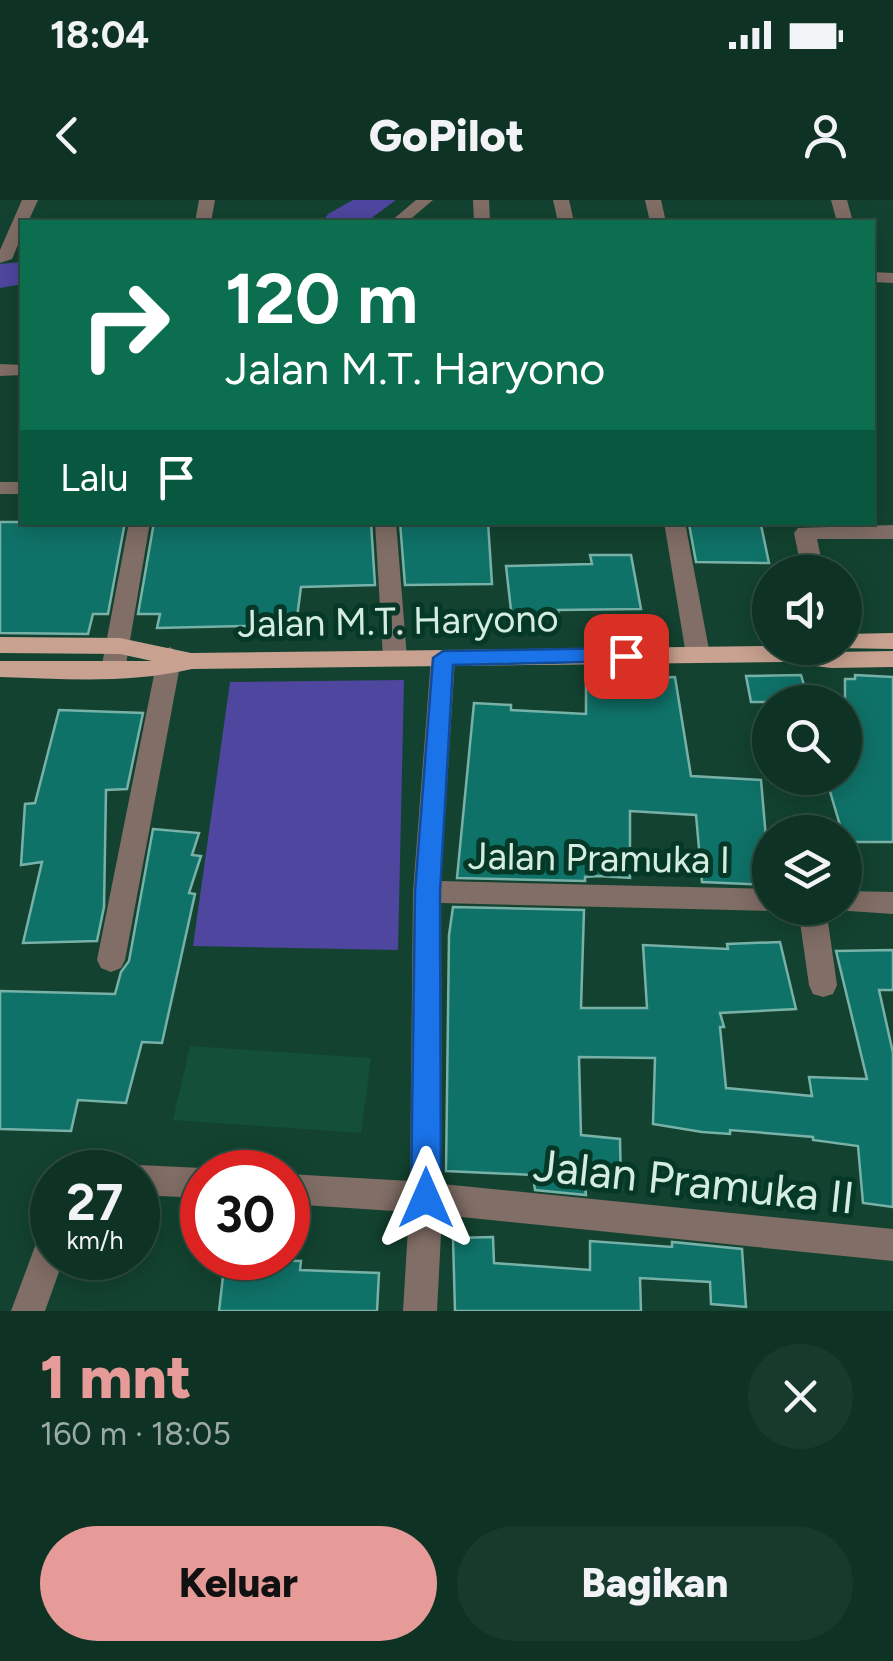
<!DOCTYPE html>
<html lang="id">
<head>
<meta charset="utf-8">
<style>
  body { margin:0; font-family:Figtree,sans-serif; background:#173a2c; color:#f1f3f6; height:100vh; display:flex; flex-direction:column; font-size:38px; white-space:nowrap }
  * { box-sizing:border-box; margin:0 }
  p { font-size:32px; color:#9baaa6 }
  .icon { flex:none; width:55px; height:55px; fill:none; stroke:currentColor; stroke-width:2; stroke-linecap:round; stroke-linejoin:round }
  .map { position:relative; height:1111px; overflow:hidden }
  .panel { display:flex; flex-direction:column; background:#0e3224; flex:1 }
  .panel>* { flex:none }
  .hud { position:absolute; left:20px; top:20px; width:855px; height:305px; border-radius:0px; box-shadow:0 5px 25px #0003,0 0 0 2px #2e4d41; background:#0b6e4f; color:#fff; overflow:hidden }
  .fabs { position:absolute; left:752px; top:355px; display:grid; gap:20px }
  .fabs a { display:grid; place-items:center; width:110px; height:110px; border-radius:50%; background:#0e3224; box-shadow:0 5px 25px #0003,0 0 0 2px #2e4d41; font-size:50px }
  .speed { position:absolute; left:30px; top:950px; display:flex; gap:20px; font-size:50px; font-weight:700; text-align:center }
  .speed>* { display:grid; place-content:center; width:130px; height:130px; border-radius:50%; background:#0e3224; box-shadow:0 5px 25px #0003,0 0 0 2px #2e4d41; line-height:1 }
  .speed small { font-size:25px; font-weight:400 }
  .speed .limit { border:15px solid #d22; background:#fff; color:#111 }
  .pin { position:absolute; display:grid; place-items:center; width:85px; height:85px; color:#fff; margin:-42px; border-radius:20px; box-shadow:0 5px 15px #0006 }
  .me { position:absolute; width:110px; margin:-55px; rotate:0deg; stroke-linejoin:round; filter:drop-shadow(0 0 8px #0008) }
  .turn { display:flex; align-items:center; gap:35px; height:210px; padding:0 40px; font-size:45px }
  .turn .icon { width:130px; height:130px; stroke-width:2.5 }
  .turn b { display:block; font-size:70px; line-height:85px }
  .then { display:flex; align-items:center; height:95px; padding:0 40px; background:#0003; gap:20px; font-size:38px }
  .round { display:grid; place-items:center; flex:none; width:105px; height:105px; border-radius:52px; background:#173a2c }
  .headline { display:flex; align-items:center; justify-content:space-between; height:170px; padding:0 40px }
  h1 { font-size:60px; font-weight:800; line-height:75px; color:#e69b98 }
  .cta { display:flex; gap:20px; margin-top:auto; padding:20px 40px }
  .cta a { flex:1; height:115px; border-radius:60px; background:#e69b98; color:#111; font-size:40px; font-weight:800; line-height:115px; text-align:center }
  .cta a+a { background:#173a2c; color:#f1f3f6 }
  .status { display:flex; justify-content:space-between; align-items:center; height:70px; padding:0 50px; background:#0e3224; direction:ltr }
  .status svg { height:28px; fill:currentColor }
  header { display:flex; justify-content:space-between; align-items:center; height:130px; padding:0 40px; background:#0e3224; font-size:45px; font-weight:800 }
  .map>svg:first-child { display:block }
  .built { fill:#134f39 }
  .water { fill:#4f46a0 }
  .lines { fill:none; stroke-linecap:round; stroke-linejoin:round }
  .river { fill:#4f46a0; fill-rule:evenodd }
  .building { fill:#0f7268; stroke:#78b1a8; stroke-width:2.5 }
  .minor { fill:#816e66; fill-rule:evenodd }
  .major { fill:#c8a190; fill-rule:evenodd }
  .route { fill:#1a73e8; stroke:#114b97; stroke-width:2.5 }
  .labels { text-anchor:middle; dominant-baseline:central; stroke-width:10; stroke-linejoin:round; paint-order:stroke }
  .street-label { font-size:38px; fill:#d5ede1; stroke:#053826 }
  .near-street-label { font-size:45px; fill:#d5ede1; stroke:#053826 }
</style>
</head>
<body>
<div class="status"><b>18:04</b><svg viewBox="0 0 49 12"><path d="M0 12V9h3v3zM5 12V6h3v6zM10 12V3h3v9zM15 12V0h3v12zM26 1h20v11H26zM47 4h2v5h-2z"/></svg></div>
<header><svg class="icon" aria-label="back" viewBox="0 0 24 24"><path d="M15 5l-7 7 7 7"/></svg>GoPilot<svg class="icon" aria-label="person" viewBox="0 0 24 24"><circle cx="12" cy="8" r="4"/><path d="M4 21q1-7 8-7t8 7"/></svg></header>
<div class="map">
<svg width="893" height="1111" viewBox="0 0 893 1111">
  <rect width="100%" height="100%" fill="#134330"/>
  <path class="built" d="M190 846 371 858 361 933 173 920Z"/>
  <path class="water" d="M404 480 398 750 193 746 230 482Z"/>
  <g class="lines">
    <g class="river">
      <path d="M353 0H396L366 22H323L328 14Z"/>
      <path d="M22 62V84L0 88V64Z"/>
    </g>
  </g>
  <g class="building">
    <path d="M0 322H125L108 414H93L88 434 0 433Z"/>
    <path d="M154 322H371L375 385 301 387 296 425 157 428 160 414H138Z"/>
    <path d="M400 322H488L492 384 405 385Z"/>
    <path d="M689 324 761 325 769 363 696 362Z"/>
    <path d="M590 355H631L641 409 558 410 559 417 512 419 506 366 592 364Z"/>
    <path d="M801 475 809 502H751L746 476Z"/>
    <path d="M855 475 893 477V642H845L826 578H845V479H855Z"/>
    <path d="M675 477 691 576 761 580 770 685 702 682 696 615 630 611V678L599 676 585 677V681L457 678 474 503 511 505V510L586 514V483L646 486 644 478Z"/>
    <path d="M59 510 143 513 127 589 106 590 104 707 97 741 23 743 42 662 21 665 25 604 35 603Z"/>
    <path d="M153 629 199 633 192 655 201 656 189 693 195 694 162 843 142 842 126 903 78 900 71 931 0 929V791L115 794 121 772 129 761Z"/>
    <path d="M453 707 584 710 581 808H647L643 745 728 749 727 744 780 742 796 809 720 813 724 827H720L726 888 812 896 809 877 867 879 836 751 893 750V790H879L893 853V1007L863 1003 858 946 813 940V937L730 930V934L702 932 653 924 655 858 579 857 581 935 620 939 621 989 585 986 586 995 535 990 533 975 446 971 449 735Z"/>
    <path d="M493 1037 494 1063 590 1070V1041L672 1047V1042L742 1049 746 1107 711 1104 710 1082 640 1078 641 1111H455L453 1038Z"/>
    <path d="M225 1059 301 1061 300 1070 379 1073 377 1111H219Z"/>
  </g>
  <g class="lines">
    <g class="minor">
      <path d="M22 0H38L28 22H22V35L12 59 0 63V50Z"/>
      <path d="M199 0H215L211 22H195Z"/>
      <path d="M416 0H433L407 22H390Z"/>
      <path d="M473 0H489L490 22H474Z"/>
      <path d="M553 0H569L574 22H558Z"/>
      <path d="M645 0H661L666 22H650Z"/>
      <path d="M831 0H847L853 22H837Z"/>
      <path d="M872 72 893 73V83L872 82Z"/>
      <path d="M0 164 22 165V175L0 176Z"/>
      <rect x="0" y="282" width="22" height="12"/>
      <path d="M129 322H150L125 470 113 478 101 470Z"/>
      <path d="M375 322H396L407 458 395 466 383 458Z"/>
      <path d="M664 322H685L710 455 698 463 686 455Z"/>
      <path d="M893 325V339H817L824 372H802L794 333 798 328Z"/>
      <path d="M170 447 182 455 125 760 121 768 111 772 101 768 97 760 158 455Z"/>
      <path d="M443 450 455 458 441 681 770 689V708H780L770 711 441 703 442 984 893 1029V1061L442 1015 437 1111H403L409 1012 288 1004V974L410 981 413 692 431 458Z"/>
      <path d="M845 691 893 692V714L835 710 845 708Z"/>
      <path d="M798 708H826L837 785 833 794 823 797 813 794 809 785Z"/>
      <path d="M138 965 202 968 214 972H202V998L138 995V972H125Z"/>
      <path d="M52 1029V1058H64L45 1111H11L40 1033Z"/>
    </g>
    <g class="major">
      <path d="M893 433V449L837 448H845V434Z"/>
      <path d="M0 437 120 438 191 453 770 446 831 452 893 451V467L831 468 784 462 192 469C128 484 65 479 0 477V461H152L120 454 0 453Z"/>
    </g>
  </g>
  <path class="route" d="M626 448 636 456 633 461 453 465 440 692 441 998 437 1009 426 1013 415 1009 411 998 415 692 433 458 443 451Z"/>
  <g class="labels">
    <g class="street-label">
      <text transform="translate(398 421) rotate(-1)">Jalan M.T. Haryono</text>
      <text transform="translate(599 658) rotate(1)">Jalan Pramuka I</text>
    </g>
    <g class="near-street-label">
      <text transform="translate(694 981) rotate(6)">Jalan Pramuka II</text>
    </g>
  </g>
</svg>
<div class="fabs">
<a><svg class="icon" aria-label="sound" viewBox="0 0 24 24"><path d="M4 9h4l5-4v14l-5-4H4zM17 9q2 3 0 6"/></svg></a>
<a><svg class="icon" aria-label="search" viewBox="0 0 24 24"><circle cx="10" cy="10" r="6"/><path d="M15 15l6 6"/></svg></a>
<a><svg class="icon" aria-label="layers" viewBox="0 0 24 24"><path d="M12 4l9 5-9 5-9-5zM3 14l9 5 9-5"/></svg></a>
</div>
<div class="speed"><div>27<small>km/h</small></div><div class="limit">30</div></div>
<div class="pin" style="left:626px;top:456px;background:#d93025"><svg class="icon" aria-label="arrive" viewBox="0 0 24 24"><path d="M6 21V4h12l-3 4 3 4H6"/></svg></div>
<svg class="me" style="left:426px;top:998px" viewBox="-20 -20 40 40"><path d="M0-17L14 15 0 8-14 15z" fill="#1a73e8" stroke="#fff" stroke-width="4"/></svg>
<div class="hud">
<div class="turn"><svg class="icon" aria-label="right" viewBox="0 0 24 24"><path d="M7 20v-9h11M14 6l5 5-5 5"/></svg><div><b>120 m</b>Jalan M.T. Haryono</div></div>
<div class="then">Lalu<svg class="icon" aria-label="arrive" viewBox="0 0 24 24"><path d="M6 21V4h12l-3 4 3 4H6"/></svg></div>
</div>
</div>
<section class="panel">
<div class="headline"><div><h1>1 mnt</h1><p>160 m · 18:05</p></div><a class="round"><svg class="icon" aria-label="close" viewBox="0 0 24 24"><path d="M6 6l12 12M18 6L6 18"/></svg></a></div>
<div class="cta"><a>Keluar</a><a>Bagikan</a></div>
</section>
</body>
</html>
